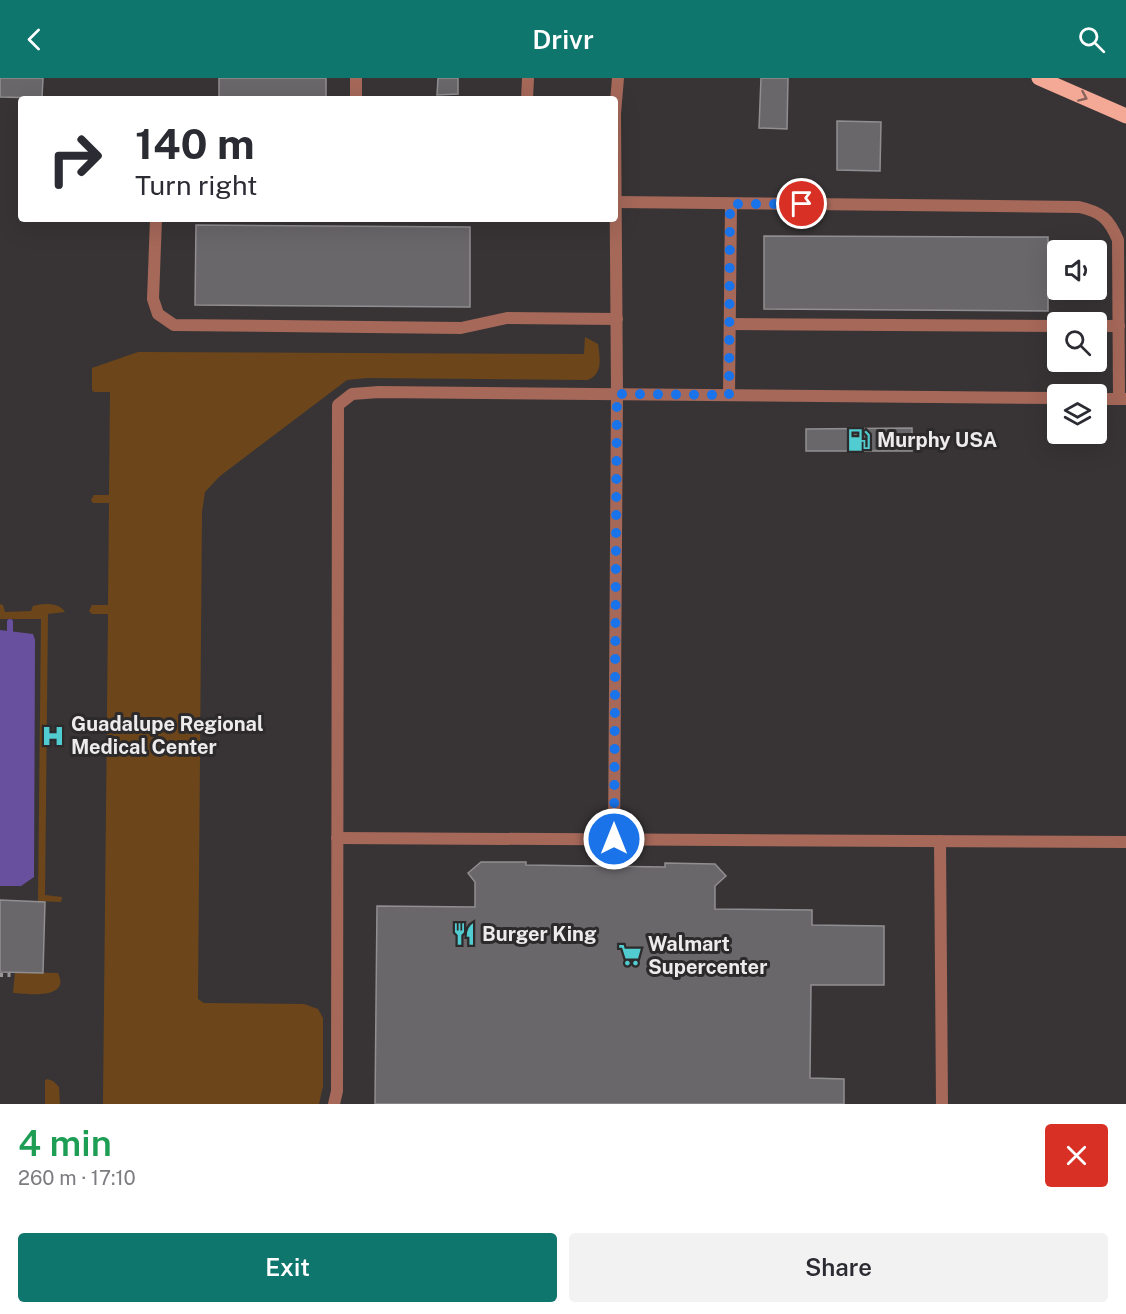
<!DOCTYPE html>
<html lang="en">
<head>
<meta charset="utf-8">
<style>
  body { margin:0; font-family:"Public Sans",sans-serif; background:#f2f2f3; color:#2b2b33; height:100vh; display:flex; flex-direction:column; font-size:22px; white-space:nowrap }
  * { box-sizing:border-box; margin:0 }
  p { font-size:20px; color:#7c7c81 }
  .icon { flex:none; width:33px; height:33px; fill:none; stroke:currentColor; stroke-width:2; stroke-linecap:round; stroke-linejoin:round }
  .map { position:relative; height:1026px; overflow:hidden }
  .sheet { display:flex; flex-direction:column; background:#fff; flex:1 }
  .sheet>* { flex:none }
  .banner { position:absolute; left:18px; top:18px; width:600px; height:126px; border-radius:6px; box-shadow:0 6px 24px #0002; background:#fff; color:#2b2b33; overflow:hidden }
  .buttons { position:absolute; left:1047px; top:162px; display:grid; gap:12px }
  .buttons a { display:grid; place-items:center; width:60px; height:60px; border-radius:6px; background:#fff; box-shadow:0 6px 24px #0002; font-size:30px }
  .pin { position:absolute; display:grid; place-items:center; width:51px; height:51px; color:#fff; margin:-26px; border:3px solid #fff; border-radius:50%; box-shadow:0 2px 6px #0007 }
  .me { position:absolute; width:66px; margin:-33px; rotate:0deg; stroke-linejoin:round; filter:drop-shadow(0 0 4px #0008) }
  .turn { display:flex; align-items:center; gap:21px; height:126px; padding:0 18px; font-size:27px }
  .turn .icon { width:78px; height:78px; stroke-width:2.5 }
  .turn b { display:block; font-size:42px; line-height:51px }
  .round { display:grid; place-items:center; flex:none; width:63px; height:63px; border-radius:6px; background:#f2f2f3 }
  .headline { display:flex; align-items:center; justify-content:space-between; height:102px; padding:0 18px }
  h1 { font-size:36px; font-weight:600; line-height:45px; color:#1e9e55 }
  .button { display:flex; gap:12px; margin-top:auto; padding:12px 18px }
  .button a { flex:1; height:69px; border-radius:6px; background:#0f766e; color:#fff; font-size:24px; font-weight:600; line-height:69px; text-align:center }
  .button a+a { background:#f2f2f3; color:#2b2b33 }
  header { display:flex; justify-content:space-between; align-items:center; height:78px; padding:0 18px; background:#0f766e; color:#fff; font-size:27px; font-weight:600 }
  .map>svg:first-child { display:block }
  .green { fill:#6c461a }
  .water { fill:#69509e }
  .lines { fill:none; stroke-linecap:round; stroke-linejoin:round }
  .stream { stroke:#69509e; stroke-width:6 }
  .building { fill:#6a676a; stroke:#908e90; stroke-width:1.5 }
  .path { stroke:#9a9798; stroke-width:4; stroke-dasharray:3 4.5; stroke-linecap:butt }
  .service { stroke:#a56859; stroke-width:12 }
  .primary { stroke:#f4a896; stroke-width:15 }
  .oneway { stroke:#87635b }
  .route { stroke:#1a73e8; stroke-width:10; stroke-dasharray:0 18 }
  .labels { text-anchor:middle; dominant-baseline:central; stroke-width:6; stroke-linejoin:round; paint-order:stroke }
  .poi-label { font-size:20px; font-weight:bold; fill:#edebec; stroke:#2d2a2b; text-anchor:start }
</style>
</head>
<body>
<header><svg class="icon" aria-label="back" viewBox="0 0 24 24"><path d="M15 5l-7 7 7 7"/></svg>Drivr<svg class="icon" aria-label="search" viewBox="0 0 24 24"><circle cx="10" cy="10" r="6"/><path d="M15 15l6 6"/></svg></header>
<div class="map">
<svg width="1126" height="1026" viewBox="0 0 1126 1026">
  <rect width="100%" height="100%" fill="#383435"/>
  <g class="green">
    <path d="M585 259 598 266C600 281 603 295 588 302L367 300 347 302 220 398 205 414 202 434 198 921 204 925 304 926 318 931 323 940V1008L319 1026H103L108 536H92L89 533 92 527H108L109 425H93L91 422 94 417H109L110 314H94L92 312V290L138 274 584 276Z"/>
    <path d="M0 526 3 527 5 534 31 533 33 528C43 525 59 524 65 534L48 536 45 817 62 819 61 824 38 823 41 541H0Z"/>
    <path d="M15 894 58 895C71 922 27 916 13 915Z"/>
    <path d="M47 1001 53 1003 59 1009 60 1026H45V1003Z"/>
  </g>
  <path class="water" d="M0 552 33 556 35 562 34 799 21 808H0Z"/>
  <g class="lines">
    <path class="stream" d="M10 559V544"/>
  </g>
  <g class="building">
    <path d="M0 0H43L42 20 0 19Z"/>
    <rect x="219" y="0" width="107" height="21"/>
    <path d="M438 0H458V16L437 17Z"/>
    <path d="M761 0H788L787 51 759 50Z"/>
    <path d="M837 43 881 44 880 93 837 92Z"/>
    <path d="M196 147 470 149V229L195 227Z"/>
    <path d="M764 158 1048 159V233L764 231Z"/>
    <path d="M912 350V373H806V351Z"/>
    <path d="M481 784H526V787L665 789V785L715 786 726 798 715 808V831L812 832V847L884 848V907H811L810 1000 844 1001V1026H375L377 828 475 829V804L468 795Z"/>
    <path d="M0 822 45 824 43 895 0 894Z"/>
  </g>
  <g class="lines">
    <path class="path" d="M0 897H11"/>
    <g class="service">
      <path d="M356 21V0"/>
      <path d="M527 21 528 0"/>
      <path d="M615 124 1079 129C1102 134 1109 141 1118 162L1119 321"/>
      <path d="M156 141 153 221 158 236 174 247 461 250 507 240 617 241"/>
      <path d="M730 246 1058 248"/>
      <path d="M1096 248H1119"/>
      <path d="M729 317 731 126"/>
      <path d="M1096 321H1125"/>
      <path d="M337 760 1126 764"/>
      <path d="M614 761 617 316 615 36 618 0"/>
      <path d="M940 763 942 1026"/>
      <path d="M334 1026 337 1013 338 327 352 316 379 314 1058 320"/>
    </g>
    <path class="primary" d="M1039 0 1126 38"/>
  </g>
  <defs><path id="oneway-chevron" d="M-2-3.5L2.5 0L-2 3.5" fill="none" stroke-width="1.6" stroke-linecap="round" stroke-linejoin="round" transform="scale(1.5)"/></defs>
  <use class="oneway" href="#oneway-chevron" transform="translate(1083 19) rotate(24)"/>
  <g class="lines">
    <path class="route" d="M614 761 617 316 729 317 730 126H802"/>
  </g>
  <defs>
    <g id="fuel-bare" transform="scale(1.8)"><path d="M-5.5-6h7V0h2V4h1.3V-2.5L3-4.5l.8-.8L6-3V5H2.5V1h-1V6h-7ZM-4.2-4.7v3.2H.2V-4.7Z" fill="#51ccd1" stroke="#2d2a2b" stroke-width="2.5" paint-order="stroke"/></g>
    <g id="hospital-bare" transform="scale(1.8)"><path d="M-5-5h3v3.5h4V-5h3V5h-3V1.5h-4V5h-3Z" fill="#51ccd1" stroke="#2d2a2b" stroke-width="2.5" paint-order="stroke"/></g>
    <g id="restaurant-bare" transform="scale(1.8)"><path d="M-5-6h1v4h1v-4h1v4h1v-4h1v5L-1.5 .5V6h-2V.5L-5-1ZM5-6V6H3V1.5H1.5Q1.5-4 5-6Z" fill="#51ccd1" stroke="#2d2a2b" stroke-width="2.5" paint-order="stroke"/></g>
    <g id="supermarket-bare" transform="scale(1.8)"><path d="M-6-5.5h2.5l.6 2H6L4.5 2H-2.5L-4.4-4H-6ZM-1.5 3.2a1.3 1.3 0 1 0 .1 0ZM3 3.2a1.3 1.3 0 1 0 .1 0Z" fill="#51ccd1" stroke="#2d2a2b" stroke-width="2.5" paint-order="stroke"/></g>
  </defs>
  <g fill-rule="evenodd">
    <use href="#fuel-bare" x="859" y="362"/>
    <use href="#hospital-bare" x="53" y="658"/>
    <use href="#restaurant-bare" x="464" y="856"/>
    <use href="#supermarket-bare" x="630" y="877"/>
  </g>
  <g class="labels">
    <g class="poi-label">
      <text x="877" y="362">Murphy USA</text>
      <text x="71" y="646">Guadalupe Regional<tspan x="71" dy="23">Medical Center</tspan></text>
      <text x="482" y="856">Burger King</text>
      <text x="648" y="866">Walmart<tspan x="648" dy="23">Supercenter</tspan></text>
    </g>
  </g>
</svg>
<div class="buttons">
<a><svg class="icon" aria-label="sound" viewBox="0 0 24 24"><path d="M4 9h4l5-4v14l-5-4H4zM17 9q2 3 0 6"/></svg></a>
<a><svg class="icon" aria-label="search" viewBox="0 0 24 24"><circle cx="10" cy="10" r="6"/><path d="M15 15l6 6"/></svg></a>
<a><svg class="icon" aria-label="layers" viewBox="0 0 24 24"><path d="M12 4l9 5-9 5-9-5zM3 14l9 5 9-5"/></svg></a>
</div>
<div class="pin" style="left:802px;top:126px;background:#d93025"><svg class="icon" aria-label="arrive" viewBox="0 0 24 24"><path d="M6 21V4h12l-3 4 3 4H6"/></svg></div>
<svg class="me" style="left:614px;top:761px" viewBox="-20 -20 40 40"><circle r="17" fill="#1a73e8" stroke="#fff" stroke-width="3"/><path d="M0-11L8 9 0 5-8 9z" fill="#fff"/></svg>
<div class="banner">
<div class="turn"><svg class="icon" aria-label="right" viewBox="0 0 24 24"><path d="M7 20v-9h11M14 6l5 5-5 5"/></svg><div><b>140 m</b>Turn right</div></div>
</div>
</div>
<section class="sheet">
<div class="headline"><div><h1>4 min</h1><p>260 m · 17:10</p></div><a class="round" style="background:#d93025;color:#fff"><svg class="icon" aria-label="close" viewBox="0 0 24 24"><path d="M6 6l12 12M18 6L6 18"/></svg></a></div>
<div class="button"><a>Exit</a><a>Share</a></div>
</section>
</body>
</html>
